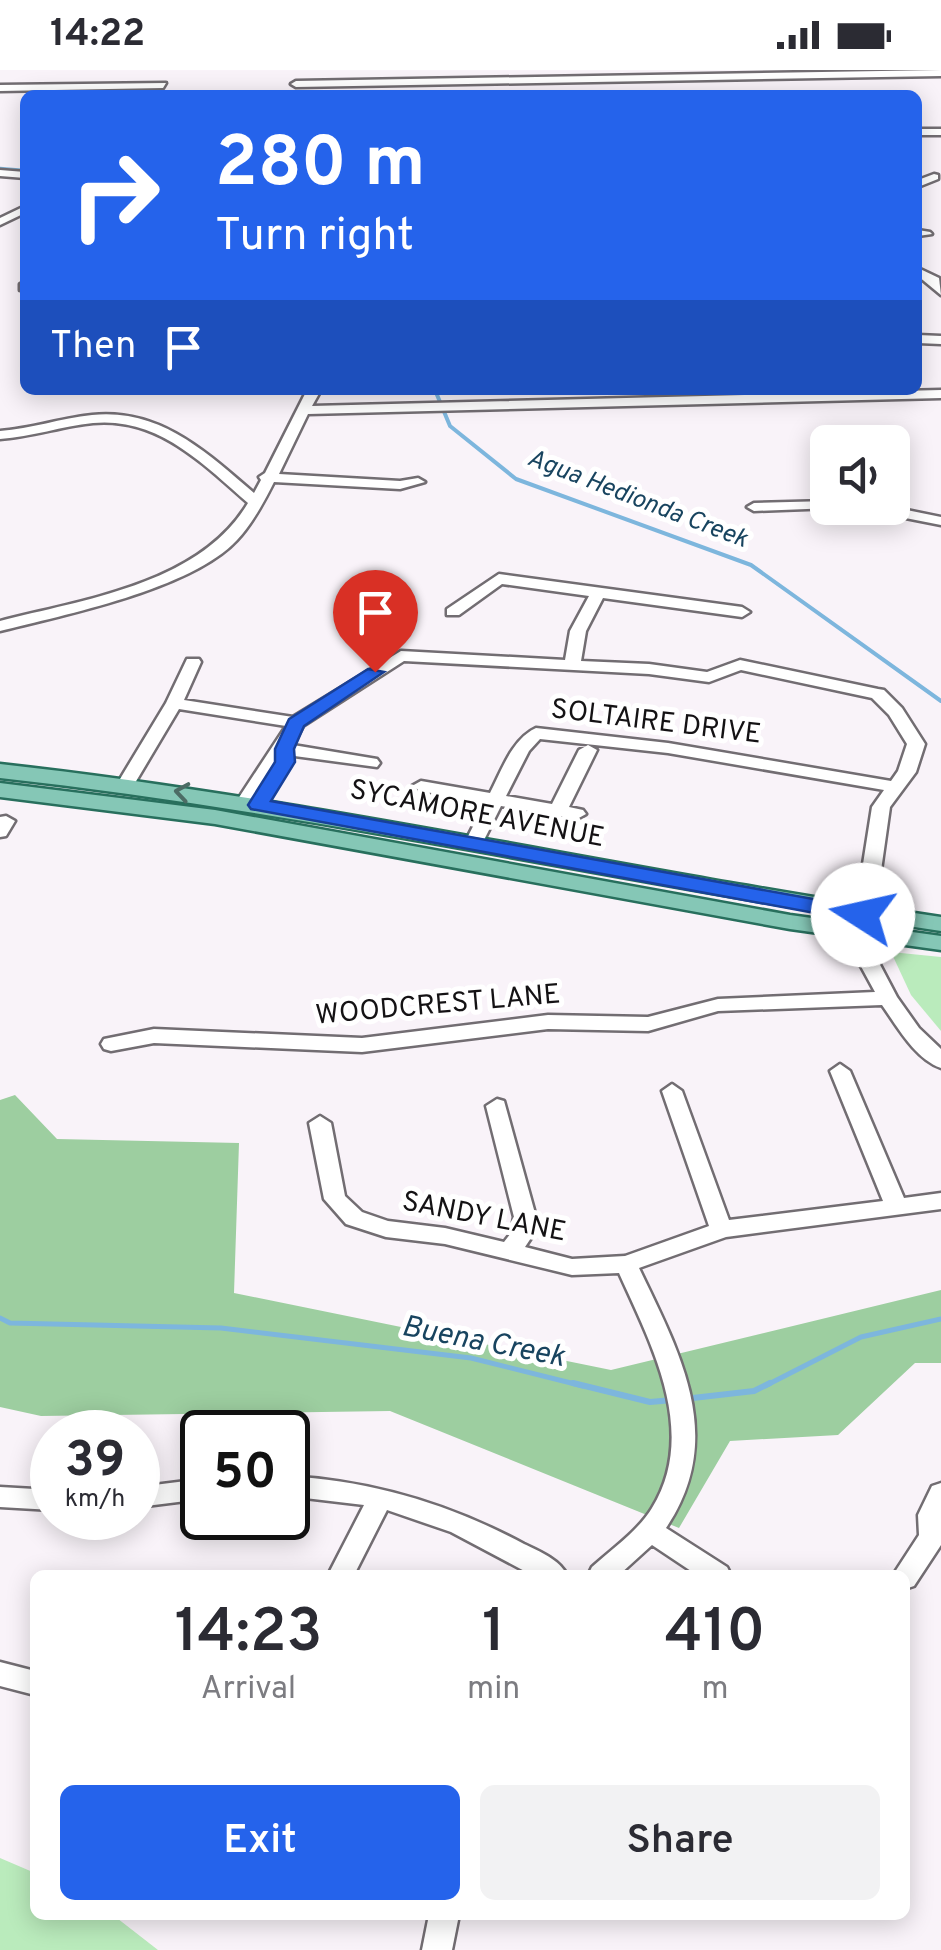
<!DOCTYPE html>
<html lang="en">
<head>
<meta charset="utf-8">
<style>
  body { margin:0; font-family:Overpass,sans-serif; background:#f2f2f3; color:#2b2b33; height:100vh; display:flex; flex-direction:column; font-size:38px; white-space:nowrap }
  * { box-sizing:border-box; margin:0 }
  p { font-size:32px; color:#7c7c81 }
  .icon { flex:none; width:55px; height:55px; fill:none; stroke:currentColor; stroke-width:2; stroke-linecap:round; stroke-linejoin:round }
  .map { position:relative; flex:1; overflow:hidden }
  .drawer { position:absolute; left:30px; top:1500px; width:880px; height:350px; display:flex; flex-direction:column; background:#fff; border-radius:15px; box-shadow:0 5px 25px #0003 }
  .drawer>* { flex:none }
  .banner { position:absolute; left:20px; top:20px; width:902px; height:305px; border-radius:15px; box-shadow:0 5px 25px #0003; background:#2563eb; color:#fff; overflow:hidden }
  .buttons { position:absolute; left:810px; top:355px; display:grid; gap:20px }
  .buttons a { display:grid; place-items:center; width:100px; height:100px; border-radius:15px; background:#fff; box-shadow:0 5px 25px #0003; font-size:50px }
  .speed { position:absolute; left:30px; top:1340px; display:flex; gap:20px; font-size:50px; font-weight:700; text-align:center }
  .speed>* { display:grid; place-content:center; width:130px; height:130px; border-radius:50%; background:#fff; box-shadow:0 5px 25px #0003; line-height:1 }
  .speed small { font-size:25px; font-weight:400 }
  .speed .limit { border:5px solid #111; border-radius:15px; background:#fff; color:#111 }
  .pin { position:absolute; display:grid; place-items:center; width:85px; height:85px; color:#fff; margin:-102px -42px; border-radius:50% 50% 50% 0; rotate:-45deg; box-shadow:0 0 10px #0007 }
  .pin .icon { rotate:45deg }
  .me { position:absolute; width:110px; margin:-55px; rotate:280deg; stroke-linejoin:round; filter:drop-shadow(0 0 8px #0008) }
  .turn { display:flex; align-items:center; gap:35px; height:210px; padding:0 30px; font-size:45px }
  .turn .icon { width:130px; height:130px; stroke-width:2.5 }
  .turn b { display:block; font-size:70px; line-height:85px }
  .then { display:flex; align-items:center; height:95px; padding:0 30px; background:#0003; gap:20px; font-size:38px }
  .eta { display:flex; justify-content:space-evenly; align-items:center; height:170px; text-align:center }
  .eta b { font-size:60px; font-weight:600; line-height:70px }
  .button { display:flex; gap:20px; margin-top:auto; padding:20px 30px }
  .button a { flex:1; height:115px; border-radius:15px; background:#2563eb; color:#fff; font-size:40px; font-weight:600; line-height:115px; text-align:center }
  .button a+a { background:#f2f2f3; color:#2b2b33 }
  .status { display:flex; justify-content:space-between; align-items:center; height:70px; padding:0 50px; background:#fff; direction:ltr }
  .status svg { height:28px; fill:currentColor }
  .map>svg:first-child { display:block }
  .green { fill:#baebbc }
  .forest { fill:#9dcea0 }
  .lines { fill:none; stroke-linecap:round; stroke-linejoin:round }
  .stream-far3 { stroke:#7db6dd; stroke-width:2.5 }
  .stream-far2 { stroke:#7db6dd; stroke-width:4 }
  .stream-far1 { stroke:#7db6dd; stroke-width:5 }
  .stream { stroke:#7db6dd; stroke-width:6 }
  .minor-casing { stroke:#726d72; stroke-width:5 }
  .major-casing { stroke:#286f5d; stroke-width:5 }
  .minor { fill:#fff; fill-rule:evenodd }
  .major { fill:#85c7b6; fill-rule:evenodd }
  .oneway { stroke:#4c6c65 }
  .route { fill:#2563eb; stroke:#184099; stroke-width:2.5 }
  .labels { text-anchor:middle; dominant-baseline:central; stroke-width:10; stroke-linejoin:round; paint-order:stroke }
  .far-water-label { font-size:25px; font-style:italic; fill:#18445f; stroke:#fff }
  .street-label { font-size:28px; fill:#141214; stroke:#fff }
  .water-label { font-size:30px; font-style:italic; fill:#18445f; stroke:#fff }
</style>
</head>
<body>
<div class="status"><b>14:22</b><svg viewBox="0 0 49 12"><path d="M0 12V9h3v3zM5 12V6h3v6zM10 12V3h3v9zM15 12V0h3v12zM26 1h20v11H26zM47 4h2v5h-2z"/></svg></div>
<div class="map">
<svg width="941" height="1880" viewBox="0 0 941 1880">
  <rect width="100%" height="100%" fill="#f9f3f9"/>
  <g class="green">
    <path d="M891 882 941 887V961L911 925Z"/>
    <path d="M0 1788 35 1803V1845H113L158 1880H0Z"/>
  </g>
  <path class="forest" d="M15 1025 57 1069 239 1073 234 1223 611 1300 941 1220V1293H915L838 1365 730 1371 679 1458 390 1341 41 1346 0 1337V1030Z"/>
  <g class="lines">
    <path class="stream-far3" d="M0 98 25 100"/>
    <path class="stream-far2" d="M435 320 450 356 516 409 751 495 941 631"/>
    <g class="stream-far1">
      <path d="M0 1248 10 1253 221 1258 471 1288 583 1316"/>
      <path d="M765 1316 861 1267 941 1249"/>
    </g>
    <g class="stream">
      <path d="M573 1313 650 1332 673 1330"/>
      <path d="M684 1329 754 1321 770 1313"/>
    </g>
    <g class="minor-casing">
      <g id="minor">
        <path d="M941 0V6L296 17 291 14 296 11Z"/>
        <path d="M166 13 163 18 0 21V15Z"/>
        <rect x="918" y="59" width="23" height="6"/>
        <path d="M0 100 25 102V108L0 106Z"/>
        <path d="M934 104 938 105V109L918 117V110Z"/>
        <path d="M25 136V143L0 155V148Z"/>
        <path d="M918 160 930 162 932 164 918 166Z"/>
        <path d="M918 198 939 208 941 225 918 206Z"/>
        <path d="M25 212V220H20V214Z"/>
        <path d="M918 265 941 266V274L918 273Z"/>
        <path d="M307 320H321L312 336 941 320V328L308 344 279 404 400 411 418 408 425 412 400 419 274 412C264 432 252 454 237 470 192 519 64 545 0 561V551C85 529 200 514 248 433 202 393 158 347 93 353 62 356 32 367 0 369V361C31 359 61 348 92 345 160 338 206 382 254 423L261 410 259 407 265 403Z"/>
        <path d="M828 431V438H833L754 441 747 437 754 433Z"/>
        <path d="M892 437 941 447V455L875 442 868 438Z"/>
        <path d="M499 504 742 537 750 542 742 547 603 528 586 561 581 591 649 594 707 602 740 590 878 619 884 620 902 638 925 674 916 702 890 737 872 864 877 889 897 927 919 958 941 979V998C915 989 897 956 882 935L718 941 648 961 548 959 362 982 154 973 111 981 104 979 101 974 104 969 154 959 362 968 548 945 648 947 718 929 875 922 857 889 852 864 872 737 884 720 668 683 540 669 529 681 506 726 552 734 579 680 588 675 597 680 569 737 583 740 586 744 577 749 501 736 482 774 473 779 464 774 485 733 421 721 412 716 421 711 490 723C502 700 512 669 536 658L668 673 891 711 898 701 907 674 889 645 872 628 741 600 709 612 649 604 404 591 303 656 293 675 377 689 380 693 377 697 287 685 251 736H239L236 732 286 656 179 639 132 718 126 719 117 714 166 633 187 589H199L201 592 184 630 293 647 401 581 565 590 570 561 589 526 502 514 459 545H447V539Z"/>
        <path d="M6 746 15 751 6 766 0 767V747Z"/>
        <path d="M840 994 850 1001 904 1128 941 1123V1139L726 1167 639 1198C680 1284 727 1367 666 1458L727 1497 731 1505H697L652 1475 619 1505H588L592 1497C612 1479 638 1461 652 1438 699 1362 651 1274 619 1203L572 1205 445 1174 386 1167 346 1154 324 1129 309 1053 320 1046 331 1053 345 1126 362 1142 388 1151 445 1158 504 1172 511 1163 514 1147 486 1036 497 1029 504 1031 536 1147 533 1165 525 1177 572 1189 625 1186 709 1156 662 1021 672 1014 682 1021 729 1150 883 1131 830 1001Z"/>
        <path d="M288 1406C372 1411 450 1434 524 1474 539 1481 560 1490 567 1505H532L451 1462 387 1440 354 1505H328L364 1435 288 1426Z"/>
        <path d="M202 1409V1429L138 1437V1417Z"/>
        <path d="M941 1413V1475L914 1516 905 1519V1505H893L919 1465 918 1445 932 1416Z"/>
        <path d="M0 1417 52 1420V1440L0 1437Z"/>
        <path d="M0 1592 35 1601V1625L0 1616Z"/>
        <path d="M429 1845H459L452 1880H422Z"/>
      </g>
    </g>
    <g class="major-casing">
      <g id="major">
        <path d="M0 694C316 729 627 801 941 847V861C627 814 316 743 0 708Z"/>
        <path d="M0 713 215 740 790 845 941 866V880L790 859 215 754 0 727Z"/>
      </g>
    </g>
    <use href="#minor" class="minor"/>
    <use href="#major" class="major"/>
  </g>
  <defs><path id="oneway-chevron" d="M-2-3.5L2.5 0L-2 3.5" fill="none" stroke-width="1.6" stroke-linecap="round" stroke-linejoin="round" transform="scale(2.5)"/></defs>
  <use class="oneway" href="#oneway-chevron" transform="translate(182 722) rotate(-171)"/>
  <path class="route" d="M368 599 384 602 304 656 294 679 295 692 271 731 863 838 874 845 863 852 251 739 248 735 275 692V679L289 649Z"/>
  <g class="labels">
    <g class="far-water-label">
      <text transform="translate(637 430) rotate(21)">Agua Hedionda Creek</text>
    </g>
    <g class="street-label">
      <text transform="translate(656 653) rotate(7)">SOLTAIRE DRIVE</text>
      <text transform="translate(477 745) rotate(11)">SYCAMORE AVENUE</text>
      <text transform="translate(438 936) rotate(-5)">WOODCREST LANE</text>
      <text transform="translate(484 1148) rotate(11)">SANDY LANE</text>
    </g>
    <g class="water-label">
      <text transform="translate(483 1273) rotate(11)">Buena Creek</text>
    </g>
  </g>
</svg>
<div class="buttons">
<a><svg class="icon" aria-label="sound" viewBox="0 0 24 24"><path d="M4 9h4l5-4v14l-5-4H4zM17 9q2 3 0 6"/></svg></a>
</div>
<div class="speed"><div>39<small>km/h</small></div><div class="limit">50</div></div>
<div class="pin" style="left:375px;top:602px;background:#d93025"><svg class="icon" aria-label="arrive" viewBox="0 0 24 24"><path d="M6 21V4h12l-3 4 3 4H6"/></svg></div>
<svg class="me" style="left:863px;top:845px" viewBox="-20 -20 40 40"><circle r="19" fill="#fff"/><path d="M0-13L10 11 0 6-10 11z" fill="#2563eb"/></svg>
<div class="banner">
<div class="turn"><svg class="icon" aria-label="right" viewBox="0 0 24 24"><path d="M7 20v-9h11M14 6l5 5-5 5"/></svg><div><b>280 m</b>Turn right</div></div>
<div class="then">Then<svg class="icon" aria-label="arrive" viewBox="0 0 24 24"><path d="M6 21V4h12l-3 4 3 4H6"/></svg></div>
</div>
<section class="drawer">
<div class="eta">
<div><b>14:23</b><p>Arrival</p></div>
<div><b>1</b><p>min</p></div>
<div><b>410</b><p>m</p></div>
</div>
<div class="button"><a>Exit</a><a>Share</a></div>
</section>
</div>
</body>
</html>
